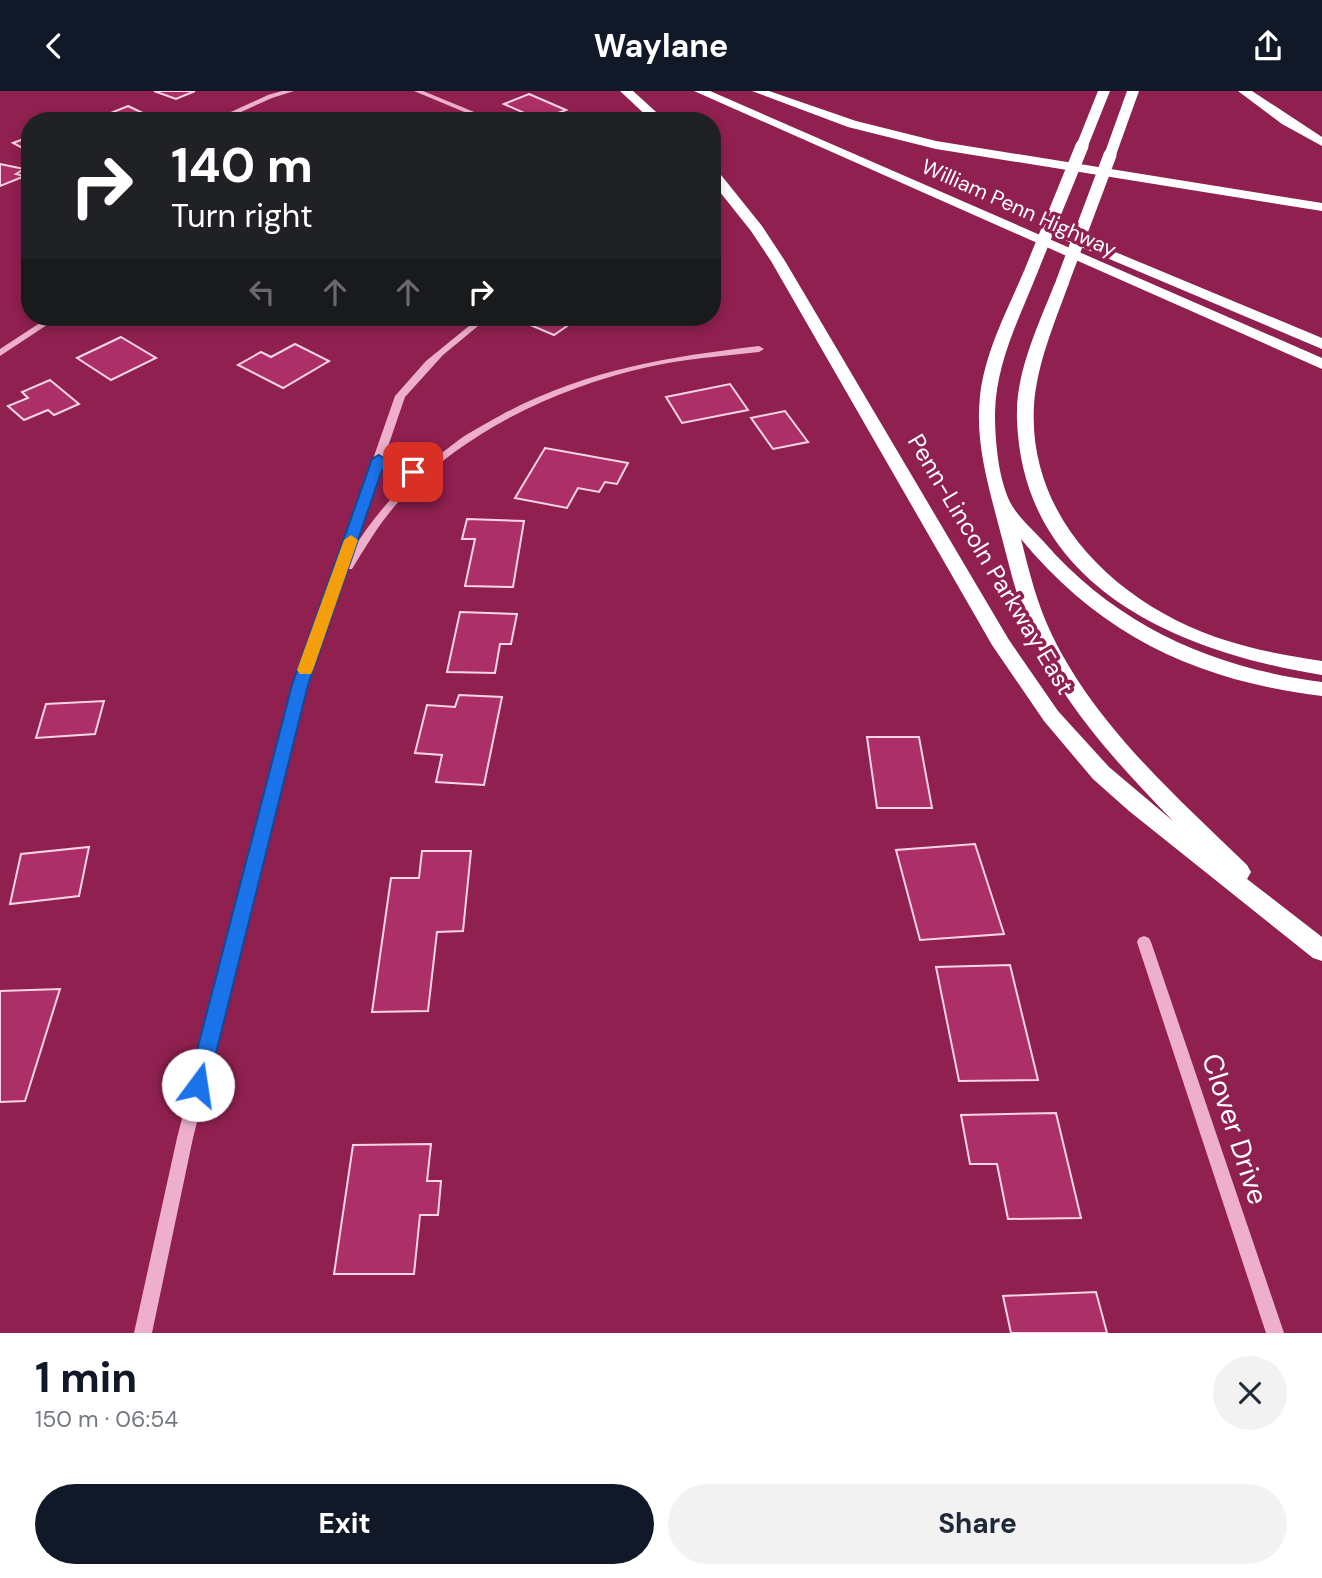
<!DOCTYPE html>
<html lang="en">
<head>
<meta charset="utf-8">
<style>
  body { margin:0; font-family:"DM Sans",sans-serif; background:#f2f2f3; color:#1f2937; height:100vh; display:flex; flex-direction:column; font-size:26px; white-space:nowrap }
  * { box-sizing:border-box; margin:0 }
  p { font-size:23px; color:#747a83 }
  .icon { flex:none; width:38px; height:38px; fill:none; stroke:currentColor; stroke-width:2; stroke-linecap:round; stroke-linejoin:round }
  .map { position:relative; height:1242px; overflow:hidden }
  .panel { display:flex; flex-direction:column; background:#fff; flex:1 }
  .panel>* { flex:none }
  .guide { position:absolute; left:21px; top:21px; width:700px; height:214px; border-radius:28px; box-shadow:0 4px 10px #0003; background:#202124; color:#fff; overflow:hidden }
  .pin { position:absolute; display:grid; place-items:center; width:60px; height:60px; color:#fff; margin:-30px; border-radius:14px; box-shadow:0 4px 10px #0006 }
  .me { position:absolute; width:77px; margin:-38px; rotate:14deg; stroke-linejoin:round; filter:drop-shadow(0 0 5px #0008) }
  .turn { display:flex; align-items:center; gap:24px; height:147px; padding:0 35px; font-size:32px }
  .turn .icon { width:91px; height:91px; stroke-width:2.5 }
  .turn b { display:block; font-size:49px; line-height:60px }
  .lanes { display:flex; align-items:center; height:66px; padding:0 35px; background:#0003; justify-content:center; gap:35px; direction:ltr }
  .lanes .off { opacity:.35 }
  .round { display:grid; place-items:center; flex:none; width:74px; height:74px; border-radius:37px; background:#f2f2f3 }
  .head { display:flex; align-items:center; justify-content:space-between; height:119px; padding:0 35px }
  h1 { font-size:42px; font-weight:700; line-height:52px; color:#111827 }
  .button { display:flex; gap:14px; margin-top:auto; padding:14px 35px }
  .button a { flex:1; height:80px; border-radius:42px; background:#111827; color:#fff; font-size:28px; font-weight:700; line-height:80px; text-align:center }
  .button a+a { background:#f2f2f3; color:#1f2937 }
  header { display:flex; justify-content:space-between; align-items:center; height:91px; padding:0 35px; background:#111827; color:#fff; font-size:32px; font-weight:700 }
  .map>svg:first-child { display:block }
  .building { fill:#ac2f67; stroke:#f9d5e5; stroke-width:2 }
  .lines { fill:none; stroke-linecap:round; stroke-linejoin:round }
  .minor { fill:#edafcb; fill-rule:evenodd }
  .highway { fill:#fff; fill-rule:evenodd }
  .highway-bridge { stroke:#fff; stroke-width:13 }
  .route { fill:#1a73e8; stroke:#114b97; stroke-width:2 }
  .slow { fill:#f59e0b }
  .labels { text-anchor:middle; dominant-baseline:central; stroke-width:7; stroke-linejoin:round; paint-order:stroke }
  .far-street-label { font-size:21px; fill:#fff; stroke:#8f2050 }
  .street-label { font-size:24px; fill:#fff; stroke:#8f2050 }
  .near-street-label { font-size:28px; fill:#fff; stroke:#8f2050 }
</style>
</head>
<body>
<header><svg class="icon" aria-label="back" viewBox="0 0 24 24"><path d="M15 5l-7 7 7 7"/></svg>Waylane<svg class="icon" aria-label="share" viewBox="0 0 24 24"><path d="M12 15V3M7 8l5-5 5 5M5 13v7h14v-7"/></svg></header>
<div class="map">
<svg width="1322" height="1242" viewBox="0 0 1322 1242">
  <rect width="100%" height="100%" fill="#8f2050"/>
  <g class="building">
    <path d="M154 0H195L176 8Z"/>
    <path d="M529 3 566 19 540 29 504 13Z"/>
    <path d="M128 15 147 24 133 30H104L98 27Z"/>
    <path d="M26 47 30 49V61L13 52Z"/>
    <path d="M0 73 24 78 16 83 25 85 0 95Z"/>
    <path d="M528 226H580L554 244 521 230Z"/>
    <path d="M121 246 156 267 111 289 77 267Z"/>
    <path d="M295 253 329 270 283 297 238 274 261 261 271 266Z"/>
    <path d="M50 289 79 313 54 324 48 319 24 329 8 315 28 307 22 301Z"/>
    <path d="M730 293 748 319 682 332 666 306Z"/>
    <path d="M785 320 808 351 773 358 751 327Z"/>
    <path d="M545 357 628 372 617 393 605 391 599 401 578 397 567 417 515 407Z"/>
    <path d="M467 428 524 430 513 496 465 495 475 448H462Z"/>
    <path d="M460 521 517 523 511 553H500L495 582 447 581Z"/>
    <path d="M459 604 502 606 484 694 436 691 442 664 415 662 427 614 455 616Z"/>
    <path d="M104 610 95 643 36 647 46 613Z"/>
    <path d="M867 646H919L932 717H877Z"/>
    <path d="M975 753 1004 843 920 849 896 759Z"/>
    <path d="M89 756 79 805 10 813 21 763Z"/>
    <path d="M422 760H471L463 840 437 841 428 920 372 921 391 787H419Z"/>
    <path d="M1010 874 1038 989 959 990 936 876Z"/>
    <path d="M60 898 25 1010 0 1011V900Z"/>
    <path d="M1056 1022 1081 1127 1008 1128 997 1073H970L961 1024Z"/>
    <path d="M431 1053 427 1090H441L438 1124H420L414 1183H334L353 1054Z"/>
    <path d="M1096 1201 1107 1242H1011L1003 1205Z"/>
  </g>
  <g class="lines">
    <g class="minor">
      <path d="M282 0H294L272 7 221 30H211L268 4Z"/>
      <path d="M414 0H423L496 30H486Z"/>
      <path d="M49 226H59L0 265V258Z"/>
      <path d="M480 226H489L443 264 405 306 384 367C412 395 441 360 466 344 478 337 490 330 503 323 586 279 667 266 759 255L764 258 759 261C722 265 684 268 648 276 559 296 469 338 405 404 383 426 368 452 352 478H346L306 594 193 1047 152 1242H134L177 1047 294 594 395 305 426 270ZM381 375 399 383 416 382C391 406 370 431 352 460Z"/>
      <path d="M1144 845 1149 847 1151 851 1284 1242H1266L1137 851 1139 847Z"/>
    </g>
    <g class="highway">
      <path d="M620 0H633L666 30H652Z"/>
      <path d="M694 0H710L1322 267V278Z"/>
      <path d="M752 0H769L856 30 936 50 1322 112V120L936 58 848 36Z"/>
      <path d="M1098 0H1110L1088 55 1082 59 1078 58 1076 55Z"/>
      <path d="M1127 0H1139L1116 64 1115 67H1105L1104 64Z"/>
      <path d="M1238 0H1252L1322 46V55L1282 33Z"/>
      <path d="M712 78 717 79 762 135 785 170 1009 549 1058 620 1109 676 1173 730C1116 671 1059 610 1028 534 1015 502 1008 469 999 436 988 393 975 351 980 305 985 261 1007 220 1024 180L1031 176 1036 177 1038 180C1020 226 996 271 995 322 995 349 998 386 1010 411 1017 425 1033 439 1044 451 1117 535 1213 577 1322 591V605C1198 590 1101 545 1021 448 1029 480 1037 513 1052 544 1096 635 1176 705 1247 774L1251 781 1247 788 1322 846V870L1313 867 1129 720 1093 688 1044 630 992 554 771 170 751 140 712 91Z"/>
      <path d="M1060 138 1322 247V258L1055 145 1053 142Z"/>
      <path d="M1062 188 1069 192C1055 231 1037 272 1034 314 1027 432 1124 518 1228 550 1259 560 1290 565 1322 570V584C1179 561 1023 497 1017 329 1015 282 1038 235 1055 192Z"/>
    </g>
    <g class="highway-bridge">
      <path d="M1031 180 1082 55"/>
      <path d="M1062 192 1110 64"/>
    </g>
  </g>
  <path class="route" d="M379 364 399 377H413L419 381C409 390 393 385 382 379L308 594 208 994 205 1001 198 1003 191 1001 188 994 292 594 372 368Z"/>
  <path class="slow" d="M351 444 358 449 313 579 311 583H300L297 579 344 449Z"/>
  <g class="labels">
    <g class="far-street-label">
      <text transform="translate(1019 117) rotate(24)">William Penn Highway</text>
    </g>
    <g class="street-label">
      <text transform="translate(991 473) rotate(59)">Penn-Lincoln Parkway East</text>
    </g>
    <g class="near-street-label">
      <text transform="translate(1235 1038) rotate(72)">Clover Drive</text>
    </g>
  </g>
</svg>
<div class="pin" style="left:413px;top:381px;background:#d93025"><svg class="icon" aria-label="arrive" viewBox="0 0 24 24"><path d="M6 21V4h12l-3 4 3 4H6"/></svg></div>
<svg class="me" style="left:198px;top:994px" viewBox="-20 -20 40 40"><circle r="19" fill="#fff"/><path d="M0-13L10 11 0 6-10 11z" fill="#1a73e8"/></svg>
<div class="guide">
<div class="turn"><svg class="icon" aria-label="right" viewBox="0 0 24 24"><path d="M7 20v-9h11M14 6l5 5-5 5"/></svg><div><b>140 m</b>Turn right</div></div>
<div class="lanes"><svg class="icon off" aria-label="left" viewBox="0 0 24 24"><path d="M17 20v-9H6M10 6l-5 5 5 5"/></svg><svg class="icon off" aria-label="ahead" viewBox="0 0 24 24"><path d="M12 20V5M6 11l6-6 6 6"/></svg><svg class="icon off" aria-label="ahead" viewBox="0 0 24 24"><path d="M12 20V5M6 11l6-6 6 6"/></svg><svg class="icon" aria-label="right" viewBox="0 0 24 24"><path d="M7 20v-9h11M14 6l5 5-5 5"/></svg></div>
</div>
</div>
<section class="panel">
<div class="head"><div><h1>1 min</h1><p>150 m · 06:54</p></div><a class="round"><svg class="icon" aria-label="close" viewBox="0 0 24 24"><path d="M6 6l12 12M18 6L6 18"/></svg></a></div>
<div class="button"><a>Exit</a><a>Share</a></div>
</section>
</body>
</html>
